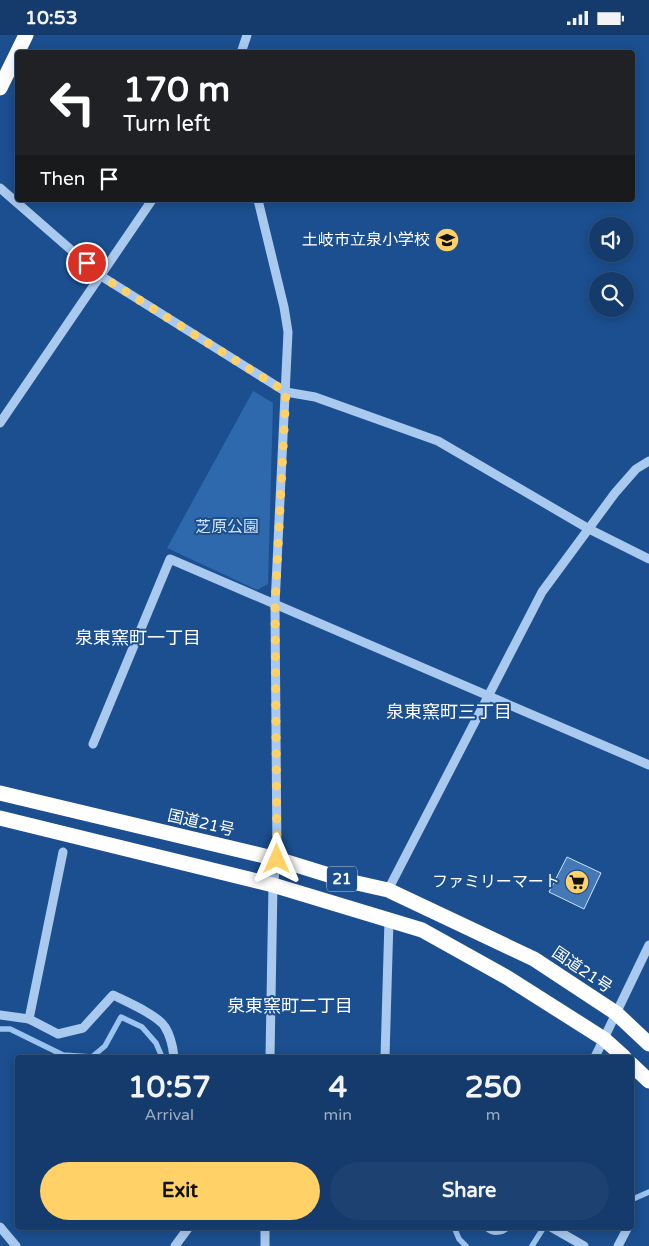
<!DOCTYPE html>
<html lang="en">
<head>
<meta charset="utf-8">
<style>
  body { margin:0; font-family:"Varela Round","Noto Sans JP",sans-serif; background:#1d4271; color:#f1f3f6; height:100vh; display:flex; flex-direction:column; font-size:19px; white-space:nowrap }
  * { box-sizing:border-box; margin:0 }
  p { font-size:16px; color:#9dadc1 }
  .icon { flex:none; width:28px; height:28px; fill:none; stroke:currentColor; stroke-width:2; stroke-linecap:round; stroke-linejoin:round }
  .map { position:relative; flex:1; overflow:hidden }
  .panel { position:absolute; left:15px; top:1020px; width:619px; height:175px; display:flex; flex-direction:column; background:#143b6b; border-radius:5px; box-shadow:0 2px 12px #0003,0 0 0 1px #33557e }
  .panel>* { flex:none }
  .banner { position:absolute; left:15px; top:15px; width:620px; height:152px; border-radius:5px; box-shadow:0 2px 12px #0003,0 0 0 1px #33557e; background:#202124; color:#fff; overflow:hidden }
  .fabs { position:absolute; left:589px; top:182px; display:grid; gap:10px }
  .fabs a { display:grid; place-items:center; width:45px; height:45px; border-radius:50%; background:#143b6b; box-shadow:0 2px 12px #0003,0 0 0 1px #33557e; font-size:25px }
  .pin { position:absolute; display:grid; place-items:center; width:42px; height:42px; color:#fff; margin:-21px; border:2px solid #fff; border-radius:50%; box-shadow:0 1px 5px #0007 }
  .me { position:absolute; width:55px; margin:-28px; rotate:0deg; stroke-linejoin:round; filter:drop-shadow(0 0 4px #0008) }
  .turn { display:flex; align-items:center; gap:18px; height:105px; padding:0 25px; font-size:22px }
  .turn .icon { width:65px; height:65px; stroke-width:2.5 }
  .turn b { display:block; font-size:35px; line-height:42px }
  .then { display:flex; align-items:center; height:48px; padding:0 25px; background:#0003; gap:10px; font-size:19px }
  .eta { display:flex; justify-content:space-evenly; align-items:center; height:85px; text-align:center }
  .eta b { font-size:30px; font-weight:700; line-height:35px }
  .action { display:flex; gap:10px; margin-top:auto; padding:10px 25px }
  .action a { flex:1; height:58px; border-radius:30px; background:#ffd166; color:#111; font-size:20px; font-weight:700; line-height:58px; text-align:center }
  .action a+a { background:#1d4271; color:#f1f3f6 }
  .status { display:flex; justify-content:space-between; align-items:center; height:35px; padding:0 25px; background:#143b6b; direction:ltr }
  .status svg { height:14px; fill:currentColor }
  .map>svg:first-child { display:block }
  .green { fill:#2e69ad }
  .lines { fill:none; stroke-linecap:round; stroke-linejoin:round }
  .stream { stroke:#9cc4f0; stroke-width:5.5 }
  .building { fill:#4478b7; stroke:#cfe3fa }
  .minor { stroke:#a9c9ee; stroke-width:9 }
  .highway { stroke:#fff; stroke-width:15 }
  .route { stroke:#ffd166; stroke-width:9; stroke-dasharray:0 16.2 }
  .labels { text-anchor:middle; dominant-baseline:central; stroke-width:4; stroke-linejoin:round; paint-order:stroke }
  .shield { fill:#1b4f8f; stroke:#bbcadd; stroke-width:1 }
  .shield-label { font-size:15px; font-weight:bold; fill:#fff }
  .poi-label { font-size:16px; fill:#fff; stroke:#1b4f8f; text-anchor:end }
  .park-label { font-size:16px; fill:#cfe3fa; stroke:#1b4f8f }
  .street-label { font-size:16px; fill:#fff; stroke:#1b4f8f }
  .neighbourhood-label { font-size:18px; fill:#fff; stroke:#1b4f8f }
</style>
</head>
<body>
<div class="status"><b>10:53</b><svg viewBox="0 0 49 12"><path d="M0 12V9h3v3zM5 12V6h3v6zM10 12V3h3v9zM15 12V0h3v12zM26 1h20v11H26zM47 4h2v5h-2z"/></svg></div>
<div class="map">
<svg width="649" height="1211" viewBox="0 0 649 1211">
  <rect width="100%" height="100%" fill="#1b4f8f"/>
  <path class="green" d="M253 356 273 368 268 549 257 555 167 513Z"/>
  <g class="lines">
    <g class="stream">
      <path d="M0 994H10L63 1020 92 1022 105 1011 121 982 142 992 156 1008 162 1022"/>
      <path d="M631 1162 633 1164 649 1157"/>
      <path d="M454 1192 459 1204 466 1211"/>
      <path d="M532 1211 544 1192"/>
    </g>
  </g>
  <path class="building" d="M567 822 601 838 584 874 549 857Z"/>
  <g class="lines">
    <g class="minor">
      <path d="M241 18 247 0"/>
      <path d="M0 153 101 241 286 357 315 362 438 406 589 494 649 524"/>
      <path d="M258 165 284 272 288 297 275 570 277 824 273 850 270 1022"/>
      <path d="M0 388 152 165"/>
      <path d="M93 709 170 524 649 730"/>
      <path d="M388 855 542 557 615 458 636 434 649 426"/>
      <path d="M0 980 29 984 58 999 83 993 113 960C125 966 158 980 165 992 170 1000 173 1013 174 1022"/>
      <path d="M29 984 63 817"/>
      <path d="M385 1022 389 885"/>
      <path d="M595 1022 649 910"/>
      <path d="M0 1192 16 1211"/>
      <path d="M488 1192C493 1197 501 1196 506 1192"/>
      <path d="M551 1192 584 1211"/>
      <path d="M175 1211 189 1192"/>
      <path d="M265 1211V1192"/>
      <path d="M618 1211 628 1192"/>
    </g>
    <g class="highway">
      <path d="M0 53 26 0"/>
      <path d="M0 758 277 824 348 846 388 855 534 924 616 978 649 1009"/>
      <path d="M0 783 273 850 422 895 508 943 604 1004 624 1022"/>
      <path d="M631 1029 649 1046"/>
    </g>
  </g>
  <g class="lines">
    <path class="route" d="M87 228 101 241 286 357 275 570 277 824"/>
  </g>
  <defs>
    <g id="school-disc" transform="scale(1.25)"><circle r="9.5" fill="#ffd166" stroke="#1b4f8f"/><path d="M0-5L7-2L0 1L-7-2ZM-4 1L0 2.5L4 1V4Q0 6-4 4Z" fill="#111"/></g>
    <g id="supermarket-disc" transform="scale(1.25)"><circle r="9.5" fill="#ffd166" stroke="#1b4f8f"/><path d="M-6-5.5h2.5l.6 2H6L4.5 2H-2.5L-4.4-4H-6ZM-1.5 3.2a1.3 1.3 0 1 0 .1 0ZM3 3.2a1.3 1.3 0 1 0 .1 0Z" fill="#111"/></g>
  </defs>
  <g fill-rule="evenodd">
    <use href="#school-disc" x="447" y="205"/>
    <use href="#supermarket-disc" x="577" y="847"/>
  </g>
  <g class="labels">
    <rect class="shield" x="327" y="831.5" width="30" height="25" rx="4"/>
    <g class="shield-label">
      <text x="342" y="844">21</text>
    </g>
    <g class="poi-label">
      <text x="430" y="205">土岐市立泉小学校</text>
      <text x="560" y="847">ファミリーマート</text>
    </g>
    <g class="park-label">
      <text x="227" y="492">芝原公園</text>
    </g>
    <g class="street-label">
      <text transform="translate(201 788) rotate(13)">国道21号</text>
      <text transform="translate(582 935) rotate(34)">国道21号</text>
    </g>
    <g class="neighbourhood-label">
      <text x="138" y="603">泉東窯町一丁目</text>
      <text x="449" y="677">泉東窯町三丁目</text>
      <text x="290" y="971">泉東窯町二丁目</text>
    </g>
  </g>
</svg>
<div class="fabs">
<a><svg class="icon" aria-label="sound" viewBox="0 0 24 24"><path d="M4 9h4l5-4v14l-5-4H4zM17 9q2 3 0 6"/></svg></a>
<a><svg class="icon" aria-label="search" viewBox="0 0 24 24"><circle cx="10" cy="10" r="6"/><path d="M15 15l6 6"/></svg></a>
</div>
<div class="pin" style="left:87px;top:228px;background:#d93025"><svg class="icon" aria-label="arrive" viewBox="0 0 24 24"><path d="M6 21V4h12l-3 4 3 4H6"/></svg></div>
<svg class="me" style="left:277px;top:824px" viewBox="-20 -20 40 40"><path d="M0-17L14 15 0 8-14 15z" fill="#ffd166" stroke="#fff" stroke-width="4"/></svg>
<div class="banner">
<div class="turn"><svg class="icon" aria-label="left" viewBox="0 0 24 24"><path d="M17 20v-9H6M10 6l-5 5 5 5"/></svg><div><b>170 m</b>Turn left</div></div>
<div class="then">Then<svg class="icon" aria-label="arrive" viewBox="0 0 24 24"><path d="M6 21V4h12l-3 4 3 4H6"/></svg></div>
</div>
<section class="panel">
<div class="eta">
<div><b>10:57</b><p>Arrival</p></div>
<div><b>4</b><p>min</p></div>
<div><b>250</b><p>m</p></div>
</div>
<div class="action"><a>Exit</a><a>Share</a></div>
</section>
</div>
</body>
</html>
